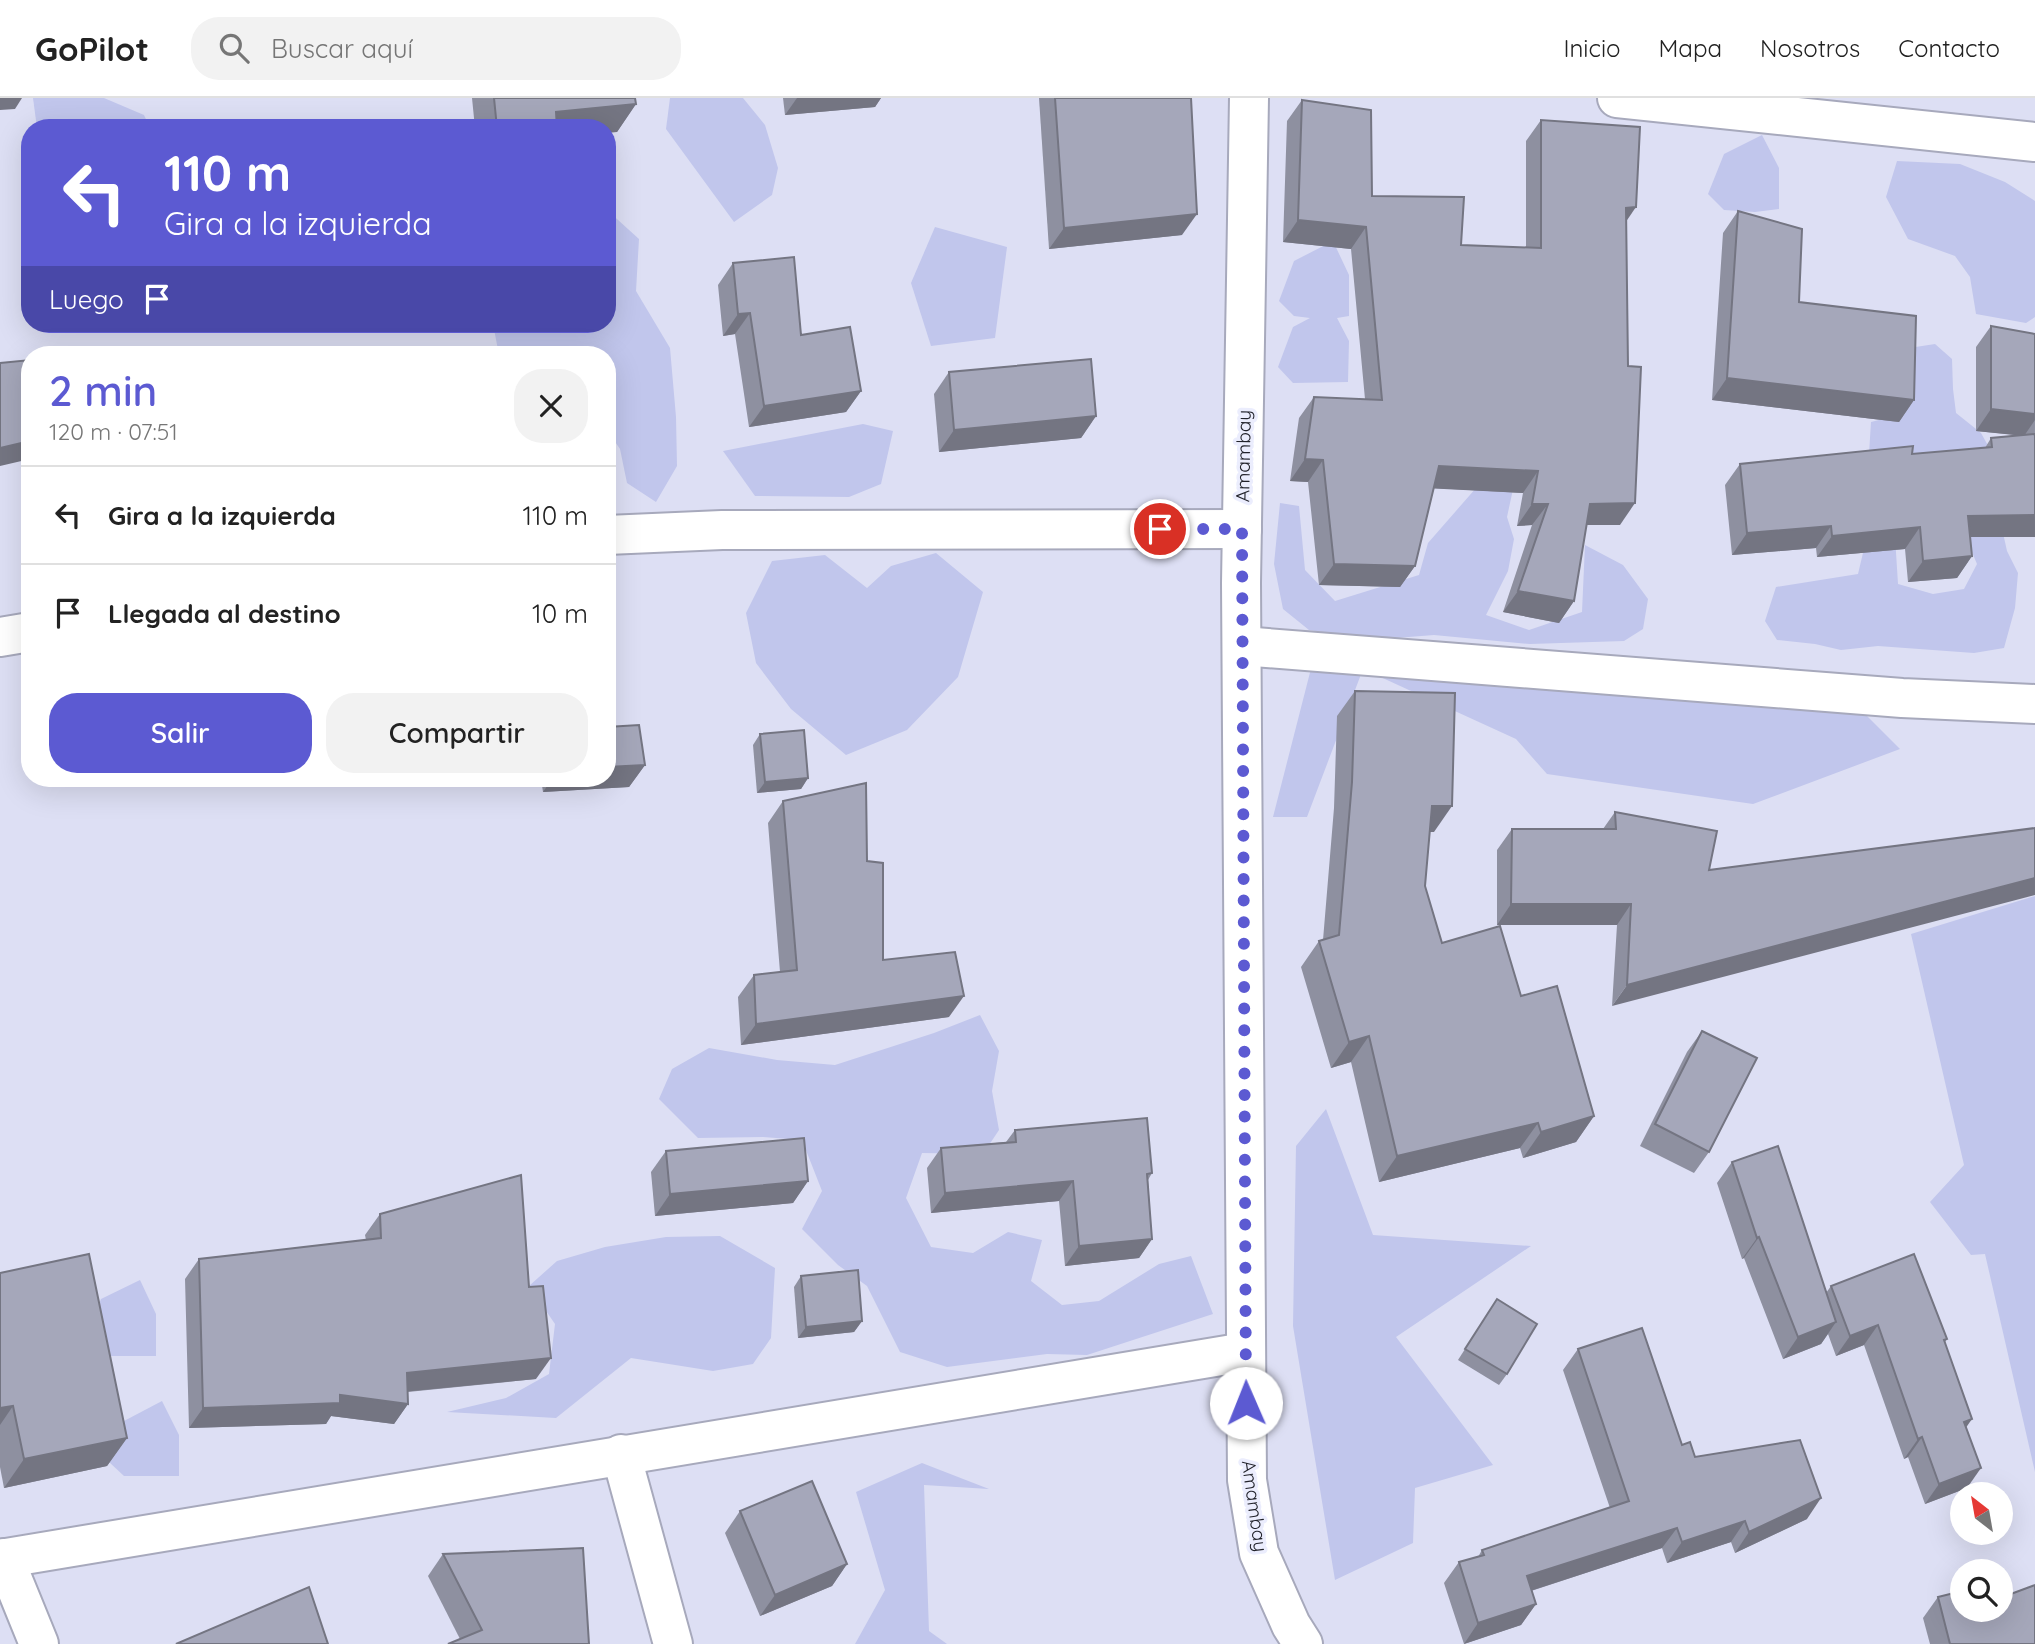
<!DOCTYPE html>
<html lang="es">
<head>
<meta charset="utf-8">
<style>
  body { margin:0; font-family:Quicksand,sans-serif; background:#f2f2f2; color:#222; height:100vh; display:flex; flex-direction:column; font-size:26px; white-space:nowrap }
  * { box-sizing:border-box; margin:0 }
  p { font-size:23px; color:#767676 }
  .icon { flex:none; width:38px; height:38px; fill:none; stroke:currentColor; stroke-width:2; stroke-linecap:round; stroke-linejoin:round }
  .map { position:relative; flex:1; overflow:hidden }
  .side { position:absolute; left:21px; top:248px; width:595px; height:441px; display:flex; flex-direction:column; background:#fff; border-radius:28px; box-shadow:0 7px 28px #0002 }
  .side>* { flex:none }
  .banner { position:absolute; left:21px; top:21px; width:595px; height:214px; border-radius:28px; box-shadow:0 7px 28px #0002; background:#5c5ad2; color:#fff; overflow:hidden }
  .needle { width:46px; rotate:329deg }
  .fabs { position:absolute; left:1950px; top:1384px; display:grid; gap:14px }
  .fabs a { display:grid; place-items:center; width:63px; height:63px; border-radius:50%; background:#fff; box-shadow:0 7px 28px #0002; font-size:35px }
  .pin { position:absolute; display:grid; place-items:center; width:60px; height:60px; color:#fff; margin:-30px; border:4px solid #fff; border-radius:50%; box-shadow:0 2px 7px #0007 }
  .me { position:absolute; width:77px; margin:-38px; rotate:359deg; stroke-linejoin:round; filter:drop-shadow(0 0 5px #0008) }
  .turn { display:flex; align-items:center; gap:24px; height:147px; padding:0 28px; font-size:32px }
  .turn .icon { width:91px; height:91px; stroke-width:2.5 }
  .turn b { display:block; font-size:49px; line-height:60px }
  .then { display:flex; align-items:center; height:66px; padding:0 28px; background:#0003; gap:14px; font-size:26px }
  .round { display:grid; place-items:center; flex:none; width:74px; height:74px; border-radius:28px; background:#f2f2f2 }
  .overview { display:flex; align-items:center; justify-content:space-between; height:119px; padding:0 28px }
  h1 { font-size:42px; font-weight:600; line-height:52px; color:#5c5ad2 }
  .primary-button { display:flex; gap:14px; margin-top:auto; padding:14px 28px }
  .primary-button a { flex:1; height:80px; border-radius:28px; background:#5c5ad2; color:#fff; font-size:28px; font-weight:600; line-height:80px; text-align:center }
  .primary-button a+a { background:#f2f2f2; color:#222 }
  ul { padding:0; list-style:none }
  li { display:flex; align-items:center; gap:21px; height:98px; padding:0 28px; border-top:2px solid #e0e0e0 }
  li div { flex:1 }
  li b { display:block; font-size:26px }
  li em { font-style:normal }
  header { display:flex; align-items:center; gap:42px; box-sizing:border-box; height:98px; padding:0 35px; background:#fff; border-bottom:2px solid #e0e0e0 }
  header strong { font-size:33px }
  nav { display:flex; gap:38px; margin-inline-start:auto; font-size:24px }
  .search { width:490px; height:63px; background:#f2f2f2; display:flex; align-items:center; gap:18px; box-sizing:border-box; padding:0 24px; border-radius:28px; color:#767676; font-size:26px }
  .map>svg:first-child { display:block }
  .green { fill:#c1c6ec }
  .lines { fill:none; stroke-linecap:round; stroke-linejoin:round }
  .minor-casing { stroke:#a7a9bc; stroke-width:42 }
  .tertiary-casing { stroke:#a7a9bc; stroke-width:42 }
  .minor { stroke:#fff; stroke-width:38 }
  .tertiary { stroke:#fff; stroke-width:38 }
  .wall { fill:#8e90a0 }
  .shaded-wall { fill:#747582 }
  .building { fill:#a5a7ba; stroke:#747582; stroke-width:2 }
  .route { stroke:#5c5ad2; stroke-width:12; stroke-dasharray:0 21.6 }
  .labels { text-anchor:middle; dominant-baseline:central; stroke-width:7; stroke-linejoin:round; paint-order:stroke }
  .street-label { font-size:19px; fill:#21222a; stroke:#ebedfd }
</style>
</head>
<body>
<header>
<strong>GoPilot</strong>
<div class="search"><svg class="icon" aria-label="search" viewBox="0 0 24 24"><circle cx="10" cy="10" r="6"/><path d="M15 15l6 6"/></svg>Buscar aquí</div>
<nav><a>Inicio</a><a>Mapa</a><a>Nosotros</a><a>Contacto</a></nav>
</header>
<div class="map">
<svg width="2035" height="1546" viewBox="0 0 2035 1546">
  <rect width="100%" height="100%" fill="#dddff4"/>
  <g class="green">
    <path d="M33 0H104L144 17 150 30H37Z"/>
    <path d="M670 0H743L765 27 778 70 772 97 734 124 666 31Z"/>
    <path d="M1762 37 1779 70V111L1755 114 1724 112 1708 96 1724 56Z"/>
    <path d="M1897 63 1960 66 2005 84 2035 103V219L2026 225 1976 216 1970 179 1955 158 1908 141 1886 99Z"/>
    <path d="M607 112 639 141 636 193 670 250 676 319 677 368 656 404 627 385 620 351 607 332V257H499L493 226H607Z"/>
    <path d="M935 129 1007 149 995 240 931 248 911 185Z"/>
    <path d="M1333 143 1349 177V218L1337 220 1349 243 1348 284 1293 285 1278 269 1293 229 1310 220 1294 218 1279 203 1294 163Z"/>
    <path d="M1935 246 1952 261 1953 291 1956 315 1981 335 2001 371 1869 356 1871 324 1903 316 1909 250Z"/>
    <path d="M863 326 893 333 881 386 849 399 755 398 723 353Z"/>
    <path d="M1490 374 1515 382 1507 419 1514 441 1508 473 1486 517 1529 532 1582 514 1585 447 1623 467 1648 501 1643 531 1624 543 1530 546 1434 537 1370 542 1309 532 1283 511 1274 466 1280 405 1299 408 1305 472 1335 503 1419 477 1428 445Z"/>
    <path d="M1893 407 1898 486 1933 496 1964 491 1977 466 1958 421 2001 426 2007 453 2018 475 2015 510 2004 550 1974 555 1878 548 1841 552 1815 546 1777 542 1765 523 1776 489 1858 476 1867 438Z"/>
    <path d="M936 455 983 494 958 579 907 632 846 657 791 611 756 565 746 515 772 463 825 457 867 490 891 468Z"/>
    <path d="M1315 555 1849 600 1900 651 1753 706 1547 676 1516 641 1363 571 1307 719H1273Z"/>
    <path d="M2035 798V1374L1985 1156 1971 1157 1930 1104 1964 1067 1911 836Z"/>
    <path d="M980 917 999 953 992 993 999 1032 983 1056 922 1055 906 1100 931 1149 973 1155 1008 1134 1042 1142 1031 1183 1062 1207 1099 1203 1159 1166 1191 1158 1213 1216 1087 1257 1047 1256 947 1269 900 1254 867 1188 838 1167 802 1131 822 1093 802 1042 763 1039 698 1040 659 1001 672 971 709 950 777 962 835 967 934 935Z"/>
    <path d="M1326 1011 1373 1137 1531 1148 1396 1239 1493 1367 1415 1390 1413 1445 1335 1482 1293 1228 1296 1048Z"/>
    <path d="M720 1138 775 1170 771 1240 753 1266 713 1273 631 1260 556 1320 447 1314 506 1300 549 1276 555 1226 529 1188 557 1163 605 1149 666 1139Z"/>
    <path d="M140 1182 156 1216V1258H101L86 1242 101 1201Z"/>
    <path d="M162 1303 179 1337V1378H124L108 1363 124 1323Z"/>
    <path d="M922 1365 989 1391 924 1387 929 1533 947 1546H855L885 1492 856 1394Z"/>
  </g>
  <g class="lines">
    <g class="minor-casing">
      <g id="minor">
        <path d="M1617 0 2035 44"/>
        <path d="M607 437 722 432 1242 431"/>
        <path d="M0 539 30 534"/>
        <path d="M1242 548 1902 600 2035 606"/>
        <path d="M621 1356 673 1546"/>
        <path d="M4 1460 39 1546"/>
        <path d="M0 1461 1245 1254"/>
      </g>
    </g>
    <g class="tertiary-casing">
      <path id="tertiary" d="M1249 0 1241 485 1247 1382 1259 1455 1291 1527 1303 1546"/>
    </g>
    <use href="#minor" class="minor"/>
    <use href="#tertiary" class="tertiary"/>
  </g>
  <g class="wall">
    <path d="M472 0H635L636 6 617 34 607 30H475Z"/>
    <path d="M783 0H881L875 9 785 17Z"/>
    <path d="M1039 0H1191L1182 137 1049 151Z"/>
    <path d="M1302 2 1372 98 1461 147 1526 150V43L1541 22 1627 122 1620 427H1586L1574 503 1559 525 1503 514 1532 427 1517 428 1523 395 1434 390 1415 468 1400 489 1319 487 1308 384 1290 383 1299 320 1314 299 1365 301 1351 151 1283 144 1287 23Z"/>
    <path d="M1738 113 1799 204 1914 302 1899 324 1712 302 1723 135Z"/>
    <path d="M733 165 801 237 861 293 846 314 749 329 735 236 723 238 718 187Z"/>
    <path d="M1991 228 2035 236V439H1970L1972 458 1957 480 1908 484 1905 451 1817 459 1816 450 1732 457 1725 387 1740 366 1912 356 1985 350 1991 340 2017 337 1976 333V249Z"/>
    <path d="M949 274 1096 318 1081 340 939 354 934 296Z"/>
    <path d="M1355 593 1434 734H1430L1425 788 1442 845 1521 898 1594 1018 1576 1044 1523 1060 1520 1050 1379 1084 1351 964 1331 970 1301 869 1319 843 1323 842 1334 710 1337 618Z"/>
    <path d="M760 636 808 680 801 691 757 695 753 647Z"/>
    <path d="M645 667 629 689 543 694 541 681H607Z"/>
    <path d="M783 703 867 763 883 862 949 919 741 947 738 899 754 877 780 874 768 725Z"/>
    <path d="M1615 714 1709 772 1612 908 1617 827H1497V752L1512 731H1603Z"/>
    <path d="M1702 933 1709 1054 1694 1075 1640 1048 1687 954Z"/>
    <path d="M1015 1032 1152 1075 1148 1082 1152 1141 1139 1160 1065 1168 1059 1103 931 1115 927 1070 941 1050 1006 1044Z"/>
    <path d="M666 1053 808 1083 793 1105 655 1118 651 1074Z"/>
    <path d="M1732 1064 1826 1195 1831 1188 1947 1241 1945 1244 1966 1330 1967 1390 1925 1406 1908 1359 1904 1361 1864 1247 1836 1258 1828 1236 1821 1246 1783 1261 1744 1160 1742 1161 1717 1085Z"/>
    <path d="M380 1116 536 1281 408 1294V1306L394 1326 331 1318 326 1326 189 1330 185 1181 199 1161 366 1142 365 1137Z"/>
    <path d="M0 1175 127 1340 107 1368 4 1390 0 1369Z"/>
    <path d="M801 1178 862 1223 854 1234 798 1240 794 1189Z"/>
    <path d="M1497 1201 1507 1276 1499 1287 1458 1262Z"/>
    <path d="M1578 1251 1695 1359 1807 1421 1735 1455 1731 1444 1667 1465 1662 1450 1531 1493 1536 1506 1521 1527 1464 1546 1444 1485 1459 1464 1478 1459 1482 1452 1610 1410 1563 1272Z"/>
    <path d="M740 1413 847 1466 832 1488 760 1518 725 1435Z"/>
    <path d="M443 1456 589 1546 460 1541 428 1478Z"/>
    <path d="M1938 1499 2000 1512 2035 1546H1930L1923 1520Z"/>
  </g>
  <g class="shaded-wall">
    <path d="M0 0H22L15 11 0 12Z"/>
    <path d="M797 0H881L875 9 785 17Z"/>
    <path d="M636 6 617 34 607 35V30H544L556 14Z"/>
    <path d="M1636 109 1621 131 1626 110Z"/>
    <path d="M1197 116 1182 137 1049 151 1064 130Z"/>
    <path d="M1298 122 1366 129 1351 151 1283 144Z"/>
    <path d="M750 215 735 236 723 238 738 216Z"/>
    <path d="M1727 280 1914 302 1899 324 1712 302Z"/>
    <path d="M861 293 846 314 749 329 764 308Z"/>
    <path d="M1991 311 2035 316V322L2024 338 1976 333Z"/>
    <path d="M1096 318 1081 340 939 354 954 332Z"/>
    <path d="M30 343V361L0 368V350Z"/>
    <path d="M1305 361 1323 362 1308 384 1290 383Z"/>
    <path d="M1439 368 1538 373 1523 395 1424 390Z"/>
    <path d="M1635 405 1620 427H1575L1590 406Z"/>
    <path d="M1532 406H1548L1532 427 1517 428Z"/>
    <path d="M2035 417V439H1953L1968 418Z"/>
    <path d="M1831 428 1816 450 1732 457 1747 435Z"/>
    <path d="M1920 429 1905 451 1817 459 1832 438Z"/>
    <path d="M1972 458 1957 480 1908 484 1923 463Z"/>
    <path d="M1334 466 1415 468 1400 489 1319 487Z"/>
    <path d="M1518 493 1574 503 1559 525 1503 514Z"/>
    <path d="M645 667 629 689 543 694 552 681H607V669Z"/>
    <path d="M808 680 801 691 757 695 765 684Z"/>
    <path d="M1432 708H1452L1434 734H1414Z"/>
    <path d="M2035 780V797L1612 908 1627 887Z"/>
    <path d="M1511 806H1631L1617 827H1497Z"/>
    <path d="M964 898 949 919 741 947 756 926Z"/>
    <path d="M1369 938 1351 964 1331 970 1349 944Z"/>
    <path d="M1594 1018 1576 1044 1523 1060 1541 1034Z"/>
    <path d="M1538 1025 1520 1050 1379 1084 1397 1058Z"/>
    <path d="M808 1083 793 1105 655 1118 670 1096Z"/>
    <path d="M1073 1083 1059 1103 931 1115 945 1095Z"/>
    <path d="M1759 1139 1744 1160 1742 1161 1757 1140Z"/>
    <path d="M1152 1141 1139 1160 1065 1168 1079 1148Z"/>
    <path d="M862 1223 854 1234 798 1240 806 1229Z"/>
    <path d="M1836 1224 1821 1246 1783 1261 1798 1239Z"/>
    <path d="M1878 1227 1864 1247 1836 1258 1850 1238Z"/>
    <path d="M551 1260 536 1281 392 1295 407 1275Z"/>
    <path d="M340 1297 408 1306 394 1326 331 1318 326 1326 189 1330 203 1310Z"/>
    <path d="M13 1308 0 1327V1310Z"/>
    <path d="M1972 1321 1958 1341 1964 1324Z"/>
    <path d="M1922 1339 1908 1359 1904 1361 1918 1341Z"/>
    <path d="M127 1340 107 1368 4 1390 24 1361Z"/>
    <path d="M1981 1370 1967 1390 1925 1406 1939 1386Z"/>
    <path d="M1821 1400 1807 1421 1735 1455 1749 1434Z"/>
    <path d="M1745 1423 1731 1444 1667 1465 1682 1444Z"/>
    <path d="M1677 1430 1662 1450 1512 1499 1527 1478Z"/>
    <path d="M847 1466 832 1488 760 1518 775 1497Z"/>
    <path d="M1536 1506 1521 1527 1464 1546 1478 1525Z"/>
  </g>
  <g class="building">
    <path d="M494 0H635L636 6 556 14 557 30H497Z"/>
    <path d="M1055 0H1191L1197 116 1064 130Z"/>
    <path d="M1302 2 1371 12 1372 98 1464 99 1461 147 1541 150V22L1640 29 1636 109 1626 110 1628 268 1641 269 1635 405 1590 406 1574 503 1518 493 1548 406H1532L1538 373 1439 368 1415 468 1334 466 1323 362 1305 361 1314 299 1382 302 1366 129 1298 122Z"/>
    <path d="M1738 113 1802 131 1799 204 1916 218 1914 302 1727 280Z"/>
    <path d="M794 159 801 237 850 229 861 293 764 308 750 215 738 216 733 165Z"/>
    <path d="M1991 228 2035 236V316L1991 311Z"/>
    <path d="M1091 261 1096 318 954 332 949 274Z"/>
    <path d="M30 262V343L0 350V265Z"/>
    <path d="M2035 336V417L1968 418 1972 458 1923 463 1920 429 1832 438 1831 428 1747 435 1740 366 1913 348 1912 356 1992 349 1991 340Z"/>
    <path d="M1355 593 1455 595 1452 708H1432L1425 788 1442 845 1500 828 1521 898 1557 888 1594 1018 1541 1034 1538 1025 1397 1058 1369 938 1349 944 1319 843 1339 837 1352 684Z"/>
    <path d="M639 627 645 667 607 669V629Z"/>
    <path d="M804 632 808 680 765 684 760 636Z"/>
    <path d="M866 685 867 763 883 765V862L955 854 964 898 756 926 754 877 797 872 783 703Z"/>
    <path d="M1615 714 1717 733 1709 772 2035 730V780L1627 887 1631 806H1511L1512 731H1616Z"/>
    <path d="M1702 933 1757 960 1709 1054 1655 1026Z"/>
    <path d="M1147 1020 1152 1075 1147 1076 1152 1141 1079 1148 1073 1083 945 1095 941 1050 1016 1044 1015 1032Z"/>
    <path d="M804 1040 808 1083 670 1096 666 1053Z"/>
    <path d="M1778 1048 1836 1224 1798 1239 1759 1139 1757 1140 1732 1064Z"/>
    <path d="M521 1077 529 1189 543 1188 551 1260 407 1275 408 1306 340 1297V1305L203 1310 199 1161 381 1140 380 1116Z"/>
    <path d="M89 1156 127 1340 24 1361 13 1308 0 1310V1175Z"/>
    <path d="M1914 1156 1947 1241 1944 1242 1972 1321 1964 1324 1981 1370 1939 1386 1922 1339 1918 1341 1878 1227 1850 1238 1831 1188Z"/>
    <path d="M858 1172 862 1223 806 1229 801 1178Z"/>
    <path d="M1497 1201 1537 1226 1507 1276 1465 1251Z"/>
    <path d="M1642 1230 1682 1347 1690 1344 1695 1359 1800 1342 1821 1400 1749 1434 1745 1423 1682 1444 1677 1430 1527 1478 1536 1506 1478 1525 1459 1464 1484 1457 1482 1452 1629 1403 1578 1251Z"/>
    <path d="M812 1383 847 1466 775 1497 740 1413Z"/>
    <path d="M583 1450 589 1546H448L482 1532 443 1456Z"/>
    <path d="M2035 1487V1546H1950L1938 1499 1962 1493V1512H2000V1500Z"/>
    <path d="M309 1489 328 1546H176Z"/>
  </g>
  <g class="lines">
    <path class="route" d="M1160 431H1242L1246 1305"/>
  </g>
  <g class="labels">
    <g class="street-label">
      <text transform="translate(1243 358) rotate(-89)">Amambay</text>
      <text transform="translate(1255 1408) rotate(82)">Amambay</text>
    </g>
  </g>
</svg>
<div class="fabs">
<a><svg class="needle" viewBox="-14 -14 28 28"><path d="M0-13l5 13h-10z" fill="#e53935"/><path d="M0 13l5-13h-10z" fill="#767676"/></svg></a>
<a><svg class="icon" aria-label="search" viewBox="0 0 24 24"><circle cx="10" cy="10" r="6"/><path d="M15 15l6 6"/></svg></a>
</div>
<div class="pin" style="left:1160px;top:431px;background:#d93025"><svg class="icon" aria-label="arrive" viewBox="0 0 24 24"><path d="M6 21V4h12l-3 4 3 4H6"/></svg></div>
<svg class="me" style="left:1246px;top:1305px" viewBox="-20 -20 40 40"><circle r="19" fill="#fff"/><path d="M0-13L10 11 0 6-10 11z" fill="#5c5ad2"/></svg>
<div class="banner">
<div class="turn"><svg class="icon" aria-label="left" viewBox="0 0 24 24"><path d="M17 20v-9H6M10 6l-5 5 5 5"/></svg><div><b>110 m</b>Gira a la izquierda</div></div>
<div class="then">Luego<svg class="icon" aria-label="arrive" viewBox="0 0 24 24"><path d="M6 21V4h12l-3 4 3 4H6"/></svg></div>
</div>
<section class="side">
<div class="overview"><div><h1>2 min</h1><p>120 m · 07:51</p></div><a class="round"><svg class="icon" aria-label="close" viewBox="0 0 24 24"><path d="M6 6l12 12M18 6L6 18"/></svg></a></div>
<ul>
<li><svg class="icon" aria-label="left" viewBox="0 0 24 24"><path d="M17 20v-9H6M10 6l-5 5 5 5"/></svg><div><b>Gira a la izquierda</b></div><em>110 m</em></li>
<li><svg class="icon" aria-label="arrive" viewBox="0 0 24 24"><path d="M6 21V4h12l-3 4 3 4H6"/></svg><div><b>Llegada al destino</b></div><em>10 m</em></li>
</ul>
<div class="primary-button"><a>Salir</a><a>Compartir</a></div>
</section>
</div>
</body>
</html>
